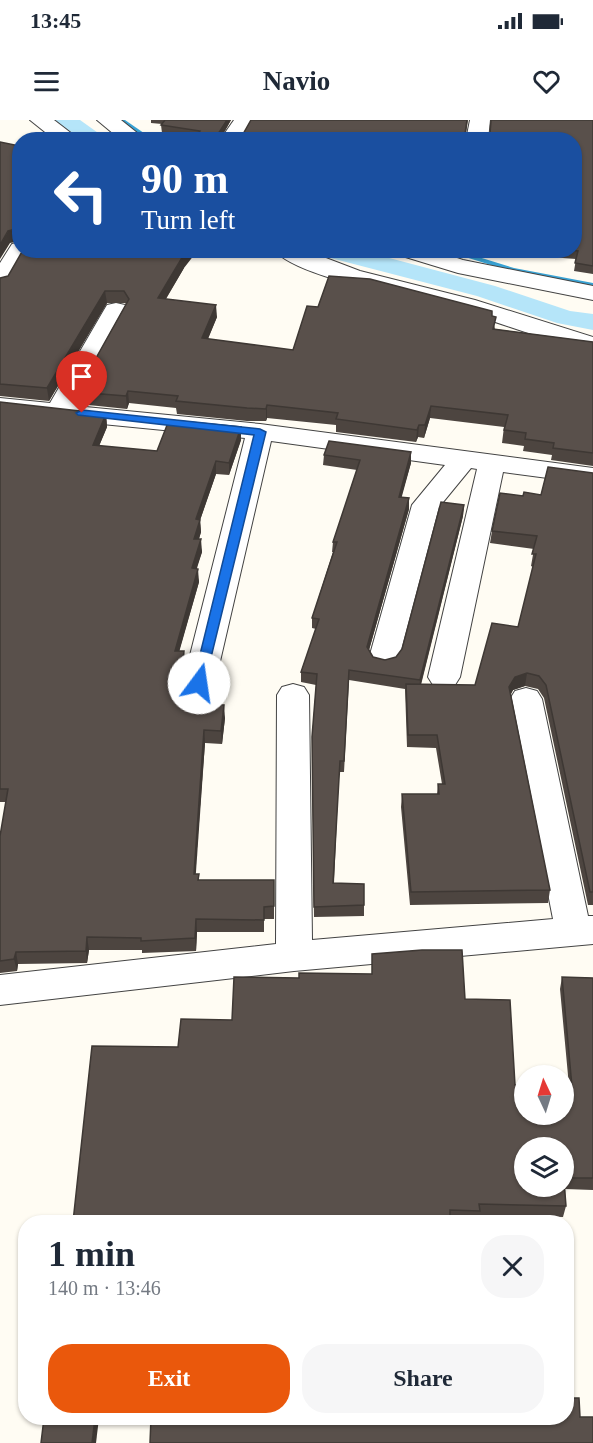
<!DOCTYPE html>
<html lang="en">
<head>
<meta charset="utf-8">
<style>
  body { margin:0; font-family:"Times New Roman",serif; background:#f6f6f7; color:#1f2937; height:100vh; display:flex; flex-direction:column; font-size:22px; white-space:nowrap }
  * { box-sizing:border-box; margin:0 }
  p { font-size:20px; color:#747a83 }
  .icon { flex:none; width:33px; height:33px; fill:none; stroke:currentColor; stroke-width:2; stroke-linecap:round; stroke-linejoin:round }
  .map { position:relative; flex:1; overflow:hidden }
  .details { position:absolute; left:18px; top:1095px; width:556px; height:210px; display:flex; flex-direction:column; background:#fff; border-radius:24px; box-shadow:0 2px 4px #0004 }
  .details>* { flex:none }
  .guide { position:absolute; left:12px; top:12px; width:570px; height:126px; border-radius:24px; box-shadow:0 2px 4px #0004; background:#1a4fa0; color:#fff; overflow:hidden }
  .needle { width:39px; rotate:356deg }
  .fabs { position:absolute; left:514px; top:945px; display:grid; gap:12px }
  .fabs a { display:grid; place-items:center; width:60px; height:60px; border-radius:50%; background:#fff; box-shadow:0 2px 4px #0004; font-size:30px }
  .pin { position:absolute; display:grid; place-items:center; width:51px; height:51px; color:#fff; margin:-62px -26px; border-radius:50% 50% 50% 0; rotate:-45deg; box-shadow:0 0 6px #0007 }
  .pin .icon { rotate:45deg }
  .me { position:absolute; width:66px; margin:-33px; rotate:14deg; stroke-linejoin:round; filter:drop-shadow(0 0 4px #0008) }
  .turn { display:flex; align-items:center; gap:21px; height:126px; padding:0 30px; font-size:27px }
  .turn .icon { width:78px; height:78px; stroke-width:2.5 }
  .turn b { display:block; font-size:42px; line-height:51px }
  .round { display:grid; place-items:center; flex:none; width:63px; height:63px; border-radius:24px; background:#f6f6f7 }
  .head { display:flex; align-items:center; justify-content:space-between; height:102px; padding:0 30px }
  h1 { font-size:36px; font-weight:600; line-height:45px }
  .cta { display:flex; gap:12px; margin-top:auto; padding:12px 30px }
  .cta a { flex:1; height:69px; border-radius:24px; background:#ea580c; color:#fff; font-size:24px; font-weight:600; line-height:69px; text-align:center }
  .cta a+a { background:#f6f6f7; color:#1f2937 }
  .status { display:flex; justify-content:space-between; align-items:center; height:42px; padding:0 30px; background:#fff; direction:ltr }
  .status svg { height:16px; fill:currentColor }
  header { display:flex; justify-content:space-between; align-items:center; height:78px; padding:0 30px; background:#fff; font-size:27px; font-weight:600 }
  .map>svg:first-child { display:block }
  .lines { fill:none; stroke-linecap:round; stroke-linejoin:round }
  .stream { fill:#38a2d4; fill-rule:evenodd }
  .canal { fill:#b5e5f9; fill-rule:evenodd }
  .minor-casing { stroke:#434343; stroke-width:2 }
  .minor { fill:#fff; fill-rule:evenodd }
  .wall { fill:#4d4540 }
  .shaded-wall { fill:#3e3834 }
  .building { fill:#59504b; stroke:#3e3834; stroke-width:1.5 }
  .route { fill:#1a73e8; stroke:#114b97; stroke-width:1.5 }
</style>
</head>
<body>
<div class="status"><b>13:45</b><svg viewBox="0 0 49 12"><path d="M0 12V9h3v3zM5 12V6h3v6zM10 12V3h3v9zM15 12V0h3v12zM26 1h20v11H26zM47 4h2v5h-2z"/></svg></div>
<header><svg class="icon" aria-label="menu" viewBox="0 0 24 24"><path d="M4 6h16M4 12h16M4 18h16"/></svg>Navio<svg class="icon" aria-label="heart" viewBox="0 0 24 24"><path d="M12 20l-8-8c-3-5 5-10 8-4 3-6 11-1 8 4z"/></svg></header>
<div class="map">
<svg width="593" height="1323" viewBox="0 0 593 1323">
  <rect width="100%" height="100%" fill="#fffcf3"/>
  <g class="lines">
    <g class="stream">
      <path d="M117 0H125L154 20H146Z"/>
      <path d="M443 130H456L514 148 593 163V167L513 152Z"/>
    </g>
    <g class="canal">
      <path d="M54 0H80L108 20H81Z"/>
      <path d="M316 130H359L495 166 570 191 593 194V210L557 203 477 176 319 135Z"/>
    </g>
    <g class="minor-casing">
      <g id="minor">
        <path d="M30 0H54L80 20H55Z"/>
        <path d="M97 0H121L146 20H121Z"/>
        <path d="M234 0H255L241 20H220Z"/>
        <path d="M470 0H490L488 20H466Z"/>
        <path d="M20 122V130H31L8 167 0 169V143L12 124Z"/>
        <path d="M275 130H305L360 151 475 180 593 217V231C546 222 503 203 457 190 422 180 293 157 275 130Z"/>
        <path d="M396 130H433L463 140 593 166V180L458 153 399 135Z"/>
        <path d="M116 183 125 185 128 190 75 286 260 304 593 348V364L503 352 460 557 455 565 444 568 433 565 428 557 477 349 471 348 439 387 399 538 395 545 384 548 373 545 369 538 412 385 445 345 271 321 215 563 210 571 199 574 188 571 183 563 245 318 0 294V278L50 283 104 190 107 185Z"/>
        <path d="M293 564 304 567 309 575 312 820 553 799 510 579 515 571 526 568 537 571 542 579 588 796H593V824L294 851 0 885V855L276 824 277 575 282 567Z"/>
      </g>
    </g>
    <use href="#minor" class="minor"/>
  </g>
  <g class="wall">
    <path d="M151 0H231L223 14H243L468 0 466 14H490L593 0V154L574 151 576 139 523 135 524 130H574V20H197V18L162 13 161 5 162 4 151 3Z"/>
    <path d="M184 148 166 179 217 197 208 219 293 230 318 187 492 196 495 209 593 222V346L551 340 552 335 523 331 524 326 502 323 504 307 430 298 424 318 418 317 416 322 336 312V305L267 298 266 301H247L177 294 176 288 129 283 127 289 79 284 77 272 126 184 125 183H107L49 281 0 276V158Z"/>
    <path d="M0 282 106 294 107 307 99 326 157 331 241 307V320L229 355 216 354 200 400 201 412 199 419 202 432 196 449 199 462 179 531 185 544 182 564 198 577 197 584 225 598 222 624 205 623 195 754 199 760H274V799H264V812H197L196 831 142 833V830H89L87 843 18 844 17 851 0 853V716L6 682H0Z"/>
    <path d="M324 335 411 343 401 377 409 389 369 530 373 537 385 540 396 537 402 529 464 385 463 396 421 565H475L518 507 533 447 531 446 534 429 490 423 492 411 523 376 541 375 593 353V785H588L544 578 538 569 525 566 513 570 511 574 550 770 548 783 410 785 401 687 402 674H437L438 664H442L436 628 407 627 405 569 349 560 344 652H339L334 763 364 785V796L314 797 312 617 316 565 301 562V552L316 509 312 508V498L333 432H332L333 422 357 350 323 345Z"/>
    <path d="M372 834 465 879 515 965 569 966 560 869 562 857 593 858V1070L565 1069 566 1086 563 1097 479 1095 478 1102 450 1101 178 927 232 900 299 858 372 854Z"/>
  </g>
  <g class="shaded-wall">
    <path d="M227 0H231L221 18 218 14Z"/>
    <path d="M20 108V121L10 123 0 139V125L8 111Z"/>
    <path d="M188 130H198L184 148 159 190 158 178 183 136Z"/>
    <path d="M105 171 107 183 49 281 47 268Z"/>
    <path d="M216 185 217 197 203 230 202 218Z"/>
    <path d="M128 271 129 283 127 289 126 276Z"/>
    <path d="M267 285V298L266 301V289Z"/>
    <path d="M431 286 430 298 424 318 425 305Z"/>
    <path d="M106 294 107 307 94 338 93 325Z"/>
    <path d="M419 305 418 317 416 322 417 310Z"/>
    <path d="M241 307V320L229 355V343Z"/>
    <path d="M411 332V343L399 387V377Z"/>
    <path d="M216 341V354L196 412V399Z"/>
    <path d="M409 378V389L367 537V527Z"/>
    <path d="M464 385 463 396 419 571 420 560Z"/>
    <path d="M200 400 201 412 195 431 194 419Z"/>
    <path d="M201 419 202 432 193 461 192 448Z"/>
    <path d="M198 449 199 462 176 543 175 531Z"/>
    <path d="M184 531 185 544 181 577 180 564Z"/>
    <path d="M527 553 525 566 513 570 508 579 509 567 515 557Z"/>
    <path d="M198 565V577L196 597 195 584Z"/>
    <path d="M224 585 225 598 222 624 221 611Z"/>
    <path d="M204 610 205 623 195 766 194 754Z"/>
    <path d="M196 799 197 812 196 831 195 818Z"/>
    <path d="M87 817 89 830 87 843 86 831Z"/>
    <path d="M16 832 18 844 17 851 14 839Z"/>
    <path d="M95 1298H99L96 1323H92Z"/>
  </g>
  <g class="building">
    <path d="M165 0H227L218 14H243L251 0H467L465 14H490L491 0H593V146L575 143 578 131 568 130H574V20H228L197 15 200 11 161 5Z"/>
    <path d="M0 22 20 26V108L8 111 0 125Z"/>
    <path d="M23 130H188L183 136 158 178 216 185 202 218 293 230 307 186 318 187 329 156 370 159 492 191V196L496 197 493 209 593 222V333L553 328 554 323 525 319 526 313 504 310 508 295 431 286 425 305H419L417 310 336 299 338 293 267 285 266 289 247 288 176 281 178 276 128 271 126 276 77 272 129 179 124 171H105L47 268 0 264V158L8 156Z"/>
    <path d="M0 282 106 294 93 325 157 331 169 300 241 307 229 343 216 341 196 399 200 400 194 419H201L192 448 198 449 175 531H184L180 564 198 565 195 584 224 585 221 611 204 610 194 754H199L198 760H274V786L264 787V800L196 799 195 818 141 821V818L87 817 86 831 16 832 14 839 0 841V716L8 669H0Z"/>
    <path d="M329 321 411 332 399 377 409 378 367 527 373 537 385 540 396 537 402 529 441 382 464 385 420 560 349 550 344 641H340L333 763 364 764V785L314 787 312 617 317 554 301 552 319 499 312 498 337 422H333L360 340 324 335Z"/>
    <path d="M548 347 593 353V772H590L546 565 539 556 527 553 515 557 509 567 550 770 411 772 402 674H439L438 664H445L437 615H408L406 564 475 565 492 503 518 507 536 434H532L537 416 492 411 500 373 523 376 524 372 541 375Z"/>
    <path d="M422 830H462L465 879 510 880 515 965H525V994H564V966L572 967 562 857 593 858V1058H564V1028H525V1066H564V1061L566 1086 479 1084 480 1091 450 1090V1102H73L92 926 178 927 181 899 232 900 234 857 299 858V853L372 854V834Z"/>
    <path d="M567 1278H579L580 1297H593V1323H150L151 1298H567Z"/>
    <path d="M44 1298H95L92 1323H41Z"/>
  </g>
  <path class="route" d="M82 290 260 309 266 312 204 566 199 567 193 563 254 315 78 295 76 293Z"/>
</svg>
<div class="fabs">
<a><svg class="needle" viewBox="-14 -14 28 28"><path d="M0-13l5 13h-10z" fill="#e53935"/><path d="M0 13l5-13h-10z" fill="#747a83"/></svg></a>
<a><svg class="icon" aria-label="layers" viewBox="0 0 24 24"><path d="M12 4l9 5-9 5-9-5zM3 14l9 5 9-5"/></svg></a>
</div>
<div class="pin" style="left:82px;top:293px;background:#d93025"><svg class="icon" aria-label="arrive" viewBox="0 0 24 24"><path d="M6 21V4h12l-3 4 3 4H6"/></svg></div>
<svg class="me" style="left:199px;top:563px" viewBox="-20 -20 40 40"><circle r="19" fill="#fff"/><path d="M0-13L10 11 0 6-10 11z" fill="#1a73e8"/></svg>
<div class="guide">
<div class="turn"><svg class="icon" aria-label="left" viewBox="0 0 24 24"><path d="M17 20v-9H6M10 6l-5 5 5 5"/></svg><div><b>90 m</b>Turn left</div></div>
</div>
<section class="details">
<div class="head"><div><h1>1 min</h1><p>140 m · 13:46</p></div><a class="round"><svg class="icon" aria-label="close" viewBox="0 0 24 24"><path d="M6 6l12 12M18 6L6 18"/></svg></a></div>
<div class="cta"><a>Exit</a><a>Share</a></div>
</section>
</div>
</body>
</html>
